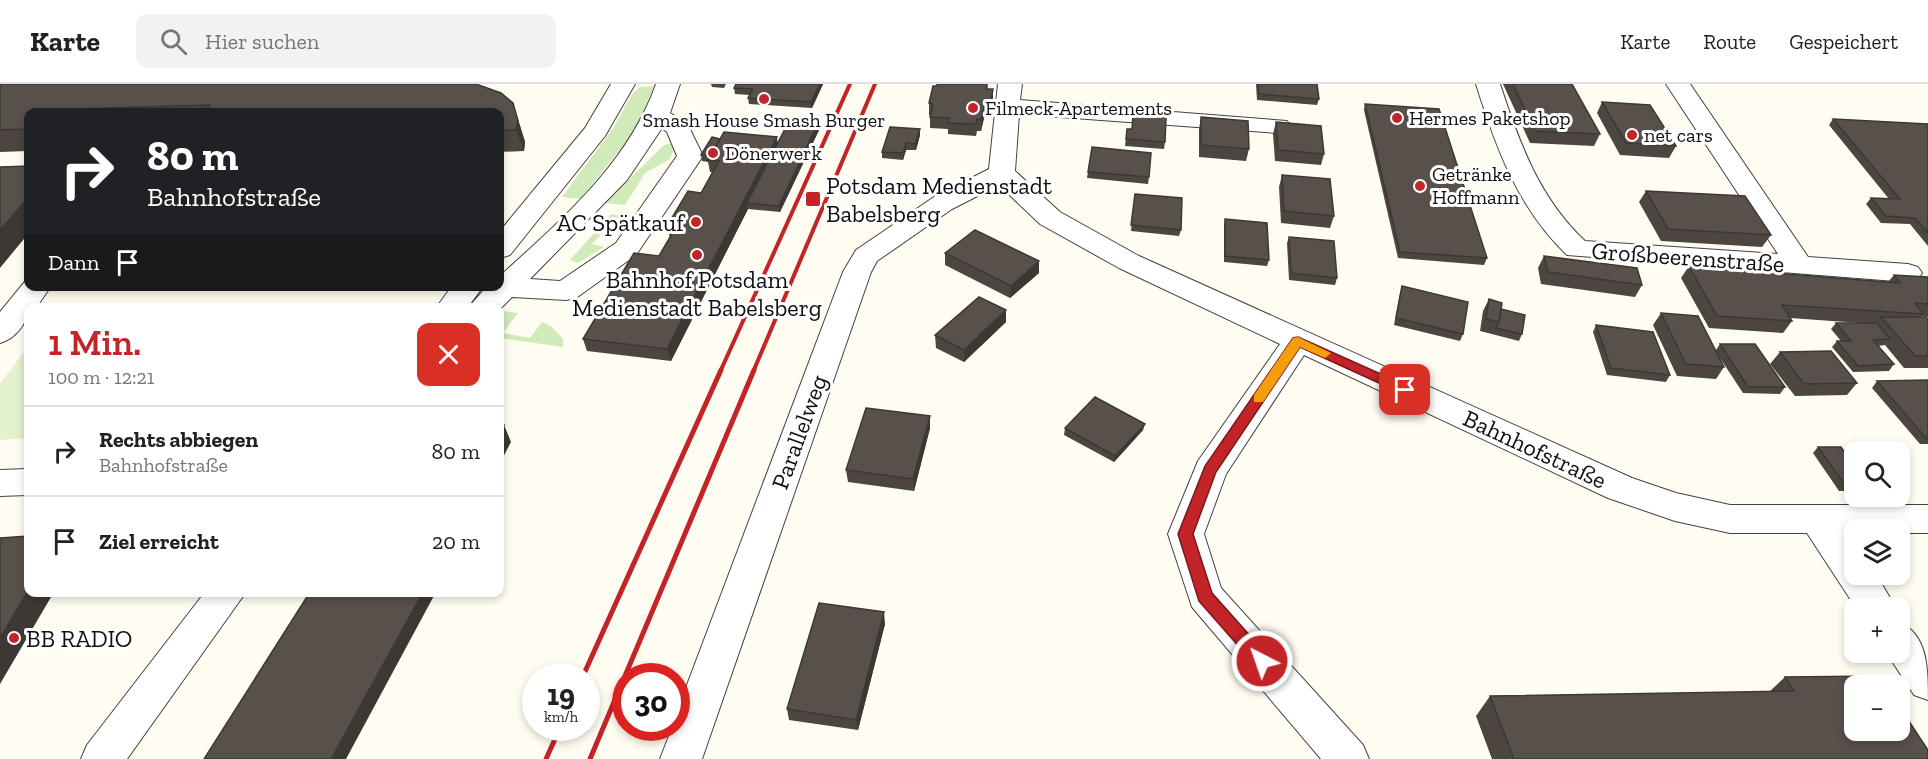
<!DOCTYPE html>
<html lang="de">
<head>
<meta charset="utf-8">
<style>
  body { margin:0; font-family:"Zilla Slab",serif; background:#f2f2f2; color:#222; height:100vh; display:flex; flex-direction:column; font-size:22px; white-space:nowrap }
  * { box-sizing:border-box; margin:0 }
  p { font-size:20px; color:#767676 }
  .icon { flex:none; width:33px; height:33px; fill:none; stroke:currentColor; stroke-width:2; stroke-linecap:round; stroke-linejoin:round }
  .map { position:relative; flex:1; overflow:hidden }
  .drawer { position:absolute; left:24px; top:219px; width:480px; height:294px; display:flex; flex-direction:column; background:#fff; border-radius:12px; box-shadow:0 3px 9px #0003 }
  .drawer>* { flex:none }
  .hud { position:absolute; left:24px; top:24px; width:480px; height:183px; border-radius:12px; box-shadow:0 3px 9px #0003; background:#202124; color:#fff; overflow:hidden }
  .controls { position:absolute; left:1844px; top:357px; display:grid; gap:12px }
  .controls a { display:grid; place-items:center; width:66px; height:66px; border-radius:12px; background:#fff; box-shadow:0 3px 9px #0003; font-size:30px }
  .speed { position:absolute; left:522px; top:579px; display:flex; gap:12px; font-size:30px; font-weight:700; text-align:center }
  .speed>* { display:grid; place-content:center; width:78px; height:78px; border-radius:50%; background:#fff; box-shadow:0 3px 9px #0003; line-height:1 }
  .speed small { font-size:15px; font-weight:400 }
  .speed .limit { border:9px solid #d22; background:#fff; color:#111 }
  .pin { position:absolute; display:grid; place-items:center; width:51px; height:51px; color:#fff; margin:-26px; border-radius:12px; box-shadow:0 3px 9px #0006 }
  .me { position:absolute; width:66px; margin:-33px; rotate:319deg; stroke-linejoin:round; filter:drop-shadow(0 0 4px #0008) }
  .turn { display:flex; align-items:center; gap:21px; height:126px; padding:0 24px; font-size:27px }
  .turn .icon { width:78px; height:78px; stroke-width:2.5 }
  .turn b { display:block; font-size:42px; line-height:51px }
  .then { display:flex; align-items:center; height:57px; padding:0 24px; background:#0003; gap:12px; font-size:22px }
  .round { display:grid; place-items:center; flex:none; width:63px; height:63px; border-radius:12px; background:#f2f2f2 }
  .head { display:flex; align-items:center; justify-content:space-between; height:102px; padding:0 24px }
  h1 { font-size:36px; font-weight:600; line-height:45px; color:#c22427 }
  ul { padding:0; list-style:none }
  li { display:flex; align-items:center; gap:18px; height:90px; padding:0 24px; border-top:2px solid #e0e0e0 }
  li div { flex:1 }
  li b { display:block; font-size:22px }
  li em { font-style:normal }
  header { display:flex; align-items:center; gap:36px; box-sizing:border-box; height:84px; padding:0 30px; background:#fff; border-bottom:2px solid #e0e0e0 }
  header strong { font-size:28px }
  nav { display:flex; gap:33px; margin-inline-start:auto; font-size:21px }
  .search { width:420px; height:54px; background:#f2f2f2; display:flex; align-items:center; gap:15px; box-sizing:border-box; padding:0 21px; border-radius:12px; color:#767676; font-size:22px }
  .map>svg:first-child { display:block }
  .green { fill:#d1eaba }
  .pitch { fill:#e3f1cc }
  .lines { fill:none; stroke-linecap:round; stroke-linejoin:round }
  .minor-casing { stroke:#424242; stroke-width:2 }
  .minor { fill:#fff; fill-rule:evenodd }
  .rail-far1 { stroke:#c22427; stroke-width:4 }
  .rail { stroke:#c22427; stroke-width:5 }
  .wall { fill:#4c4540 }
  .shaded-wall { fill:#3e3834 }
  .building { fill:#58504b; stroke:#3e3834; stroke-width:1.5 }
  .route { fill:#c22427; stroke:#7e1719; stroke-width:1.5 }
  .slow { fill:#f59e0b }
  .poi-dot { fill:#c22427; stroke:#fff; stroke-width:2 }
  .labels { text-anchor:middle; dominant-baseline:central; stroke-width:6; stroke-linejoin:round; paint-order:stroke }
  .far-poi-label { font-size:20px; fill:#0f0f0f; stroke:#fff; text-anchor:start }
  .poi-label { font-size:24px; fill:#0f0f0f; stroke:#fff; text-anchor:start }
  .street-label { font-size:24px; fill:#0f0f0f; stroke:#fff }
</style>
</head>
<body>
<header>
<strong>Karte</strong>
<div class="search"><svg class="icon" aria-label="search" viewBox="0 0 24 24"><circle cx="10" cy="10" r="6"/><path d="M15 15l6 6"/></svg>Hier suchen</div>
<nav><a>Karte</a><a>Route</a><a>Gespeichert</a></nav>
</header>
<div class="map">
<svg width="1928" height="675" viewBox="0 0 1928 675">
  <rect width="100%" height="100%" fill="#fffdf1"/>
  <g class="green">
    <path d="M654 2 635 47 580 115 562 113 614 43 632 10 640 3Z"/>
    <path d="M672 59 675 63 670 75 645 89 625 121 605 119 664 61Z"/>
    <path d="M611 130 620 132 613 148 605 146 592 160 604 163 578 179 570 176Z"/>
    <path d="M504 227 518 229 503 249 530 254 542 238 552 243 563 255V263L500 254V233Z"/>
  </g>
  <path class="pitch" d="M28 262V354L0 356V300Z"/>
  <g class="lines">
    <g class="minor-casing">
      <g id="minor">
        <path d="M611 0H635L605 52 510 171 500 174V147L585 44Z"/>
        <path d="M656 0H680L670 29 687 39 703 72 636 171 576 214 566 216 512 213 500 225 468 224 483 207 482 204 467 224H436L452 202H500V192C561 136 628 80 656 0ZM662 44 667 48 677 72 616 159 560 197 530 195 627 96Z"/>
        <path d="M998 0H1022L1020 16 1287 37 1290 42 1287 47 1278 49 1019 30 1015 87 1060 128 1139 172 1632 394 1676 409 1730 421H1928V449H1899V446H1854V449H1847L1854 459V490H1876L1896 524H1856L1807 449H1730L1675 437 1608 414 1304 271 1226 390 1204 450 1221 504 1363 661 1369 675H1321L1192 523 1168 450 1198 377 1280 260 1119 184 1040 140 999 101 952 125 877 177 871 188 702 675H660L672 644H676V630L843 188 856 166 934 113 989 85Z"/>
        <path d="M1476 0H1500C1519 58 1539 114 1585 157L1778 170 1666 0H1690L1808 173 1908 180 1918 183 1922 189 1918 195 1908 198 1567 171C1518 124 1496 64 1476 0Z"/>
        <path d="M27 195 28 202H51L36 224H28C28 239 15 255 0 259V228Z"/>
        <path d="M28 385V411L0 412V386Z"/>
        <path d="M205 508H246L127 675H81L87 661Z"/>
        <path d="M1899 538C1928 551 1928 584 1928 616L1914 611 1886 568H1899Z"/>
      </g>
    </g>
    <use href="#minor" class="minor"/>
    <g class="rail-far1">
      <path d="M720 288 850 0"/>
      <path d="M753 288 875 0"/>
    </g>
    <g class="rail">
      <path d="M583 592 721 286"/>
      <path d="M546 675 560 644"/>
      <path d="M590 675 754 286"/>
    </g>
  </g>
  <g class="wall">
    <path d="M0 0H476L501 9 513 19 525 58 524 67 500 68V28H28V67L0 68Z"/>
    <path d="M711 0H726L724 4 712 3Z"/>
    <path d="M823 0 812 24 749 20 748 14 750 11 735 10 734 4Z"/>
    <path d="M1256 0H1317L1319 15 1317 21 1257 16Z"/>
    <path d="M1503 0H1572L1600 50 1594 62 1530 59Z"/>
    <path d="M993 16 990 34H984L981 47H977L976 52 948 50V45L930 44V31H929V19Z"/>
    <path d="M1602 18 1676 62 1669 74 1620 71 1597 29Z"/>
    <path d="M1365 20 1487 174 1484 181 1398 174 1364 26Z"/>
    <path d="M1201 33 1249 65 1246 77 1199 73V45Z"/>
    <path d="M1833 35 1928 40V162L1910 140 1881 139 1866 120 1871 114 1889 115 1829 41Z"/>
    <path d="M1276 38 1324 70 1321 81 1275 77 1273 50Z"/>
    <path d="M818 39 819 46 780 128 748 125 671 277 587 267 583 255 659 172 670 154 667 142 701 109 712 88H710L708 78 702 77 701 71 720 55 777 53V58Z"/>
    <path d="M920 45V51L916 66H906L903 76 882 74V68Z"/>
    <path d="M1127 45 1165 58 1164 65 1125 62Z"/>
    <path d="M1092 63 1149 93 1148 100 1087 94Z"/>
    <path d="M1282 91 1334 132 1330 144 1281 139 1279 103Z"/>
    <path d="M1646 107 1771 151 1762 163 1661 157 1639 118Z"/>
    <path d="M1135 110 1181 146 1179 152 1131 147Z"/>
    <path d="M1225 135 1269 176 1267 182 1224 178V142Z"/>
    <path d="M1289 153 1337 194 1335 201 1289 196 1287 159Z"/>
    <path d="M945 169 1039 189 1010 214 945 181Z"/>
    <path d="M1544 172 1642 201 1635 213 1541 200 1538 184Z"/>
    <path d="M1689 182 1888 198 1894 191 1928 193V233L1922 232 1921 233 1928 235V284H1904L1885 261 1878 262 1894 280 1889 287 1853 288 1832 263 1837 257H1841L1831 245 1836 239H1860L1790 234 1792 237 1783 249 1709 244 1681 194Z"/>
    <path d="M1402 202 1463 250 1460 257 1394 241 1400 209Z"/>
    <path d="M1489 215 1501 225 1522 250 1519 257 1480 247 1483 227Z"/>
    <path d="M1006 226V238L964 278 936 264 935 251Z"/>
    <path d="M1661 229 1716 266 1720 260 1785 303 1780 310 1743 309 1718 271 1724 283 1716 295 1677 292 1653 241Z"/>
    <path d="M1596 241 1670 291 1666 298 1607 291 1593 248Z"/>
    <path d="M1780 268 1857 299 1847 311 1795 312 1770 280Z"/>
    <path d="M1928 296V360H1920L1872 304 1877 297Z"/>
    <path d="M930 332V344L914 407 848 398 846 386Z"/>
    <path d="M1065 344 1143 346 1114 378 1064 351Z"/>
    <path d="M1818 363 1854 382V407H1839L1813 369Z"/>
    <path d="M885 540 858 646 789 636 787 625Z"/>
    <path d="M1785 593 1928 675H1492L1476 632 1490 612 1769 608Z"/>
  </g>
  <g class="shaded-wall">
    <path d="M820 0H823L812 24 811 18Z"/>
    <path d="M993 5V16L990 34V22Z"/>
    <path d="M513 19 525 58 524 67 516 46Z"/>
    <path d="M984 22V34L981 47V36Z"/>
    <path d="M818 39 819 46 780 128 779 122Z"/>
    <path d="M920 45V51L916 66 915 60Z"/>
    <path d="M777 53 778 65 747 119 748 125 671 277 667 265Z"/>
    <path d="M906 59V66L903 76V69Z"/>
    <path d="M28 114V150L0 184V146Z"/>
    <path d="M1039 177V189L1010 214 1011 202Z"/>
    <path d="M1006 226V238L964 278V266Z"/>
    <path d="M930 332V344L914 407 913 395Z"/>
    <path d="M1145 340 1143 346 1114 378 1115 372Z"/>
    <path d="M504 341 511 358 500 379V349Z"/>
    <path d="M28 507V508H54L0 600V554Z"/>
    <path d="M423 508H436L346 675H331Z"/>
    <path d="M884 528 885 540 858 646 856 636Z"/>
  </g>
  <g class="building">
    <path d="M0 0H476L501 9 513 19 518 37 516 46H500V28H204L210 21 74 25 71 28H28V45L0 46Z"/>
    <path d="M736 0H820L811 18 748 14 753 5 734 4Z"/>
    <path d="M937 0H987V5H993L990 22H984L981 36 977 35 976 40 948 39 949 34 930 33 933 20 929 19 933 2H937Z"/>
    <path d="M1258 0H1317L1319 15 1259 10Z"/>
    <path d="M1513 0H1572L1600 50 1535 47Z"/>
    <path d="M1602 18 1650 21 1676 62 1626 59Z"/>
    <path d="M1365 20 1439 25 1487 174 1400 168Z"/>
    <path d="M1133 31 1166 33 1165 58 1126 55 1127 45H1132Z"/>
    <path d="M1201 33 1248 37 1249 65 1201 61Z"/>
    <path d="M1833 35 1928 40V149L1915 134 1886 132 1871 114 1900 115Z"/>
    <path d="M789 37 818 39 779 122 747 119Z"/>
    <path d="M1276 38 1321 42 1324 70 1278 66Z"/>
    <path d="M890 43 920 45 915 60 906 59 903 69 882 68Z"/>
    <path d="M724 48 777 53 667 265 583 255 634 169 659 172 676 143 667 142 688 107 701 109 719 77 708 76Z"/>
    <path d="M712 53 720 55 710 72 701 71Z"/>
    <path d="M1092 63 1151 69 1149 93 1088 88Z"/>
    <path d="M28 82V114L0 146V83Z"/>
    <path d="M1282 91 1330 95 1334 132 1284 127Z"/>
    <path d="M1646 107 1745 112 1771 151 1668 145Z"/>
    <path d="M1135 110 1182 114 1181 146 1131 141Z"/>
    <path d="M1225 135 1267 139 1269 176 1225 172Z"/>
    <path d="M975 146 1039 177 1011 202 945 169Z"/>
    <path d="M1289 153 1334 157 1337 194 1291 189Z"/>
    <path d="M1544 172 1637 184 1642 201 1548 188Z"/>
    <path d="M1689 182 1900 199 1894 191 1928 193V220L1915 219 1923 230 1782 221 1792 237 1717 232Z"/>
    <path d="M1402 202 1468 218 1463 250 1396 234Z"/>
    <path d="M979 213 1006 226 964 266 935 251Z"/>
    <path d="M1489 215 1502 219 1499 238 1486 235Z"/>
    <path d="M1501 225 1525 231 1522 250 1496 244 1499 238Z"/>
    <path d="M1661 229 1698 232 1724 283 1686 280Z"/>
    <path d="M1881 233H1926L1928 235V272H1915Z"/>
    <path d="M1836 239H1877L1890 255 1873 256 1894 280 1858 282 1837 257H1851Z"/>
    <path d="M1596 241 1653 248 1670 291 1611 284Z"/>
    <path d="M1720 260H1755L1785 303H1748Z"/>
    <path d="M1831 267 1857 299 1804 300 1780 268Z"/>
    <path d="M1928 296V354H1926L1877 297Z"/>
    <path d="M1095 313 1145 340 1115 372 1065 344Z"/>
    <path d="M866 324 930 332 913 395 846 386Z"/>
    <path d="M500 341H504L500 349Z"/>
    <path d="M1818 363H1841L1854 382V401H1845Z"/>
    <path d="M28 452V507L0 554V454Z"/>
    <path d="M310 508H423L331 675H204Z"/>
    <path d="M819 519 884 528 856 636 787 625Z"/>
    <path d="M1879 592 1885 602H1854V646H1899V622L1928 666V675H1514L1490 612 1794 607 1785 593Z"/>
  </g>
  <path class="route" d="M1298 253 1410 303 1412 306 1405 311 1401 309 1300 263 1216 388 1193 450 1212 509 1268 572 1270 577 1268 582 1262 584 1256 582 1199 517 1178 450 1205 382 1293 254Z"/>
  <path class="slow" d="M1298 253 1331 269 1325 274 1300 263 1263 318H1254V311L1293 254Z"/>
  <g class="poi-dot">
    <circle cx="764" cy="15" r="6"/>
    <circle cx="973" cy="24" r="6"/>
    <circle cx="1397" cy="34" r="6"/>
    <circle cx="1632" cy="51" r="6"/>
    <circle cx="713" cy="69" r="6"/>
    <circle cx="1420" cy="102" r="6"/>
    <rect x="805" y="107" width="16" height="16" rx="3"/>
    <circle cx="696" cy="138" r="6"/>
    <circle cx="697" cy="171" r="6"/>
    <circle cx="14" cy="554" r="6"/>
  </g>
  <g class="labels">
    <g class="far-poi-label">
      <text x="985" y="24">Filmeck-Apartements</text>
      <text x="1409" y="34">Hermes Paketshop</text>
      <text x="764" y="36" text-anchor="middle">Smash House Smash Burger</text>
      <text x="1644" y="51">net cars</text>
      <text x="725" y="69">Dönerwerk</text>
      <text x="1432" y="90">Getränke<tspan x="1432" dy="23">Hoffmann</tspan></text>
    </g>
    <g class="poi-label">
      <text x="826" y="101">Potsdam Medienstadt<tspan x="826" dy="28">Babelsberg</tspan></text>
      <text x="684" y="138" text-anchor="end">AC Spätkauf</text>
      <text x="697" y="195" text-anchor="middle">Bahnhof Potsdam<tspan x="697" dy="28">Medienstadt Babelsberg</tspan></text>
      <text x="26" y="554">BB RADIO</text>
    </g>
    <g class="street-label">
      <text transform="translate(1688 173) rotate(4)">Großbeerenstraße</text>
      <text transform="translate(799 348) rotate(-70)">Parallelweg</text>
      <text transform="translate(1535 365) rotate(25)">Bahnhofstraße</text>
    </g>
  </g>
</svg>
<div class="controls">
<a><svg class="icon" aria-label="search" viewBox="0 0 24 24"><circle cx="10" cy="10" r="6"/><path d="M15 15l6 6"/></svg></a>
<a><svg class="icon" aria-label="layers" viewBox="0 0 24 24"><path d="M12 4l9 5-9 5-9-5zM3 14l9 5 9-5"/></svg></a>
<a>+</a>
<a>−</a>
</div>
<div class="speed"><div>19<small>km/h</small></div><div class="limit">30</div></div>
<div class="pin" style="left:1405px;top:306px;background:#d93025"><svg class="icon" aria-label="arrive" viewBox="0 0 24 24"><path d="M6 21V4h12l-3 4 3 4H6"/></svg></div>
<svg class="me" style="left:1262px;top:577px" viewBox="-20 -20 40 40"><circle r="17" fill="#c22427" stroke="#fff" stroke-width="3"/><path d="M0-11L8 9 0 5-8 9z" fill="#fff"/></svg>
<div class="hud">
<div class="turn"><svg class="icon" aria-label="right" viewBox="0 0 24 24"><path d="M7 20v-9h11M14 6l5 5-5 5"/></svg><div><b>80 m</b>Bahnhofstraße</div></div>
<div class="then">Dann<svg class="icon" aria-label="arrive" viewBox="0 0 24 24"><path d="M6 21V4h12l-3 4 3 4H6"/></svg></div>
</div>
<section class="drawer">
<div class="head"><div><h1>1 Min.</h1><p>100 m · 12:21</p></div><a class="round" style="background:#d93025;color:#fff"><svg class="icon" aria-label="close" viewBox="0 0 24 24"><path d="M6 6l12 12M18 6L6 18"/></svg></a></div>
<ul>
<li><svg class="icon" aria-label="right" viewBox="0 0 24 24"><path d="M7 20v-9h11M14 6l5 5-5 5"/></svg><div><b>Rechts abbiegen</b><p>Bahnhofstraße</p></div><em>80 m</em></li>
<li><svg class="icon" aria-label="arrive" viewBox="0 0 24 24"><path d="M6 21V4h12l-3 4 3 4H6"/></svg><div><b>Ziel erreicht</b></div><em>20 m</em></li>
</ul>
</section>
</div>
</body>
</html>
